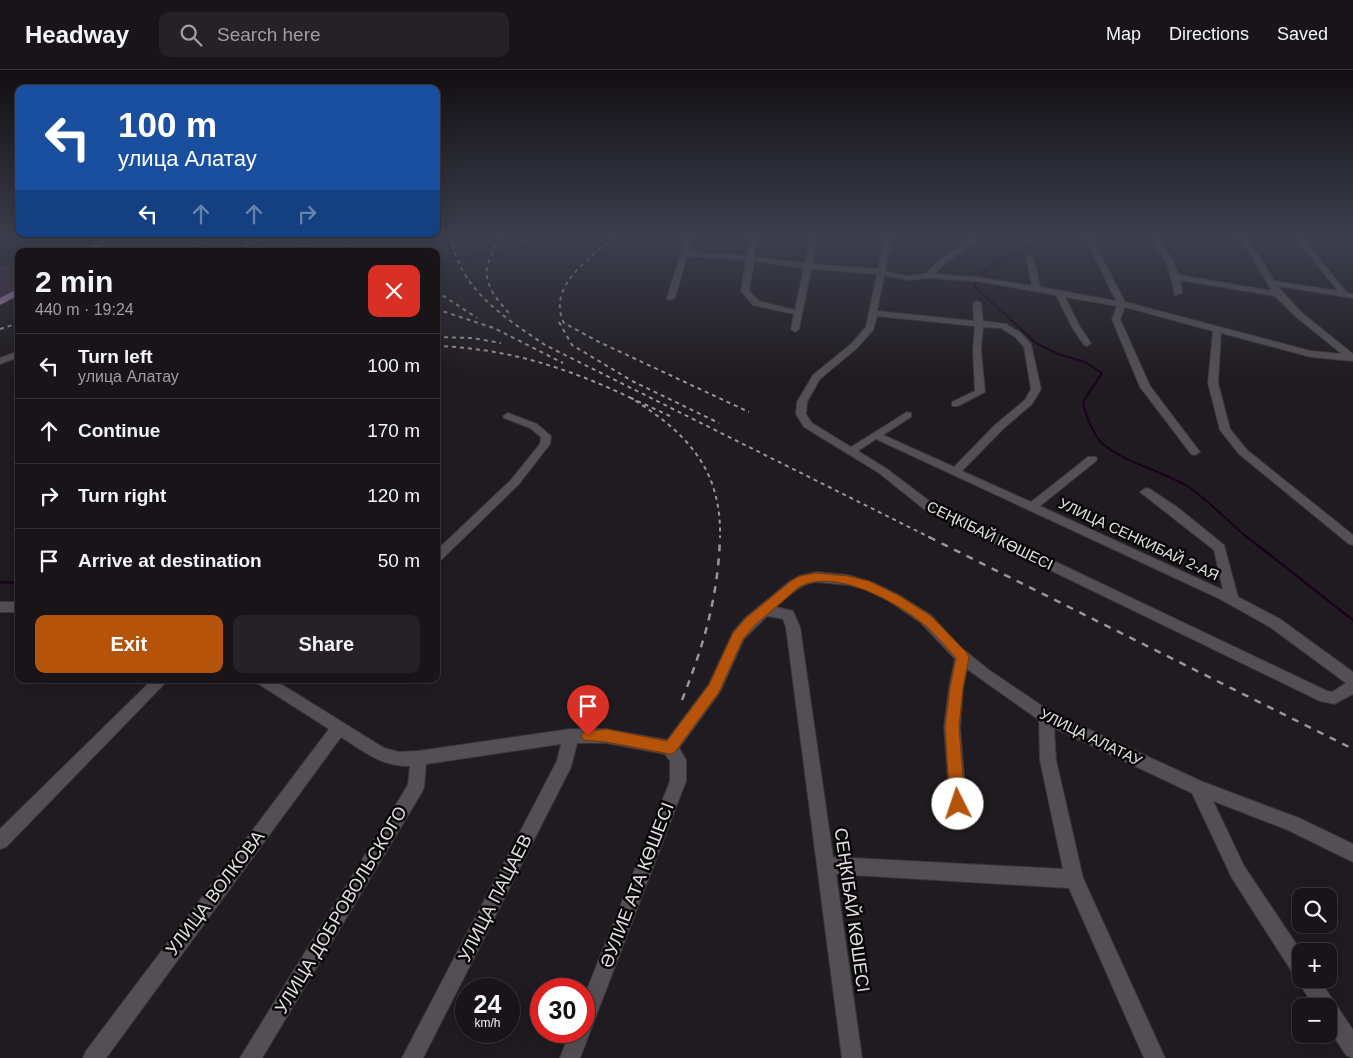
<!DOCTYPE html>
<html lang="en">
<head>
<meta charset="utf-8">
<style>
  body { margin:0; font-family:Helvetica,sans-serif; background:#252125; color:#f1f3f6; height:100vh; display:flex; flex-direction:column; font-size:19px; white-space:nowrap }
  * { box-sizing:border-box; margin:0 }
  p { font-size:16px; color:#9f9ea2 }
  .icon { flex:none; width:28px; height:28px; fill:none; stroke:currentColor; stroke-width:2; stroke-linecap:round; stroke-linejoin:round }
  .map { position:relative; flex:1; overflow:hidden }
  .panel { position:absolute; left:15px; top:178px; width:425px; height:435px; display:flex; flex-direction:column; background:#181418; border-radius:10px; box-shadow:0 5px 20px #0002,0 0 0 1px #363337 }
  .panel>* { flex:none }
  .banner { position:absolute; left:15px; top:15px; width:425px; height:152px; border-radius:10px; box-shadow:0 5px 20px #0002,0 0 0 1px #363337; background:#1a4fa0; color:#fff; overflow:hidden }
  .tools { position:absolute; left:1292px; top:818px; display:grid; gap:10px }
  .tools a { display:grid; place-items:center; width:45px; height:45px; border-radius:10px; background:#181418; box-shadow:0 5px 20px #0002,0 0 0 1px #363337; font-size:25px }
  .speed { position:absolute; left:455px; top:908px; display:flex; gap:10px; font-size:25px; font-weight:700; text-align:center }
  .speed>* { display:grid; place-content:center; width:65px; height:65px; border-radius:50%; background:#181418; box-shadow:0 5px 20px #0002,0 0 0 1px #363337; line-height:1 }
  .speed small { font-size:12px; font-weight:400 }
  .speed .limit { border:8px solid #d22; background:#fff; color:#111 }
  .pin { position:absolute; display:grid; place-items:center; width:42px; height:42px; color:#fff; margin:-51px -21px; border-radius:50% 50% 50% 0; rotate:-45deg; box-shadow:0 0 5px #0007 }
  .pin .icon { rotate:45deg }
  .me { position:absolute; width:55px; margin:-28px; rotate:356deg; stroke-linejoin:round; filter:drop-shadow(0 0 4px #0008) }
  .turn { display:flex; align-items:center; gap:18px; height:105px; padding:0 20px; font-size:22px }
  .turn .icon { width:65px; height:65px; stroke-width:2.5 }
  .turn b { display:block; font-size:35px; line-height:42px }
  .lanes { display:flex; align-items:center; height:48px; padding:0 20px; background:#0003; justify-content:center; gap:25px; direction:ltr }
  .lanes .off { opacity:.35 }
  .round { display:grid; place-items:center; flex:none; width:52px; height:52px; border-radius:10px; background:#252125 }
  .headline { display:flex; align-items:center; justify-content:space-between; height:85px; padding:0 20px }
  h1 { font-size:30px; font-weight:600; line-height:38px }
  .cta { display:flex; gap:10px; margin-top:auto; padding:10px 20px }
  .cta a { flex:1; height:58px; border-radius:10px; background:#b45309; color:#fff; font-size:20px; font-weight:600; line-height:58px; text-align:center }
  .cta a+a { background:#252125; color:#f1f3f6 }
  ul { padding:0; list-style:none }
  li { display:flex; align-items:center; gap:15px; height:65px; padding:0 20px; border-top:1px solid #363337 }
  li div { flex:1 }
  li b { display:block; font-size:19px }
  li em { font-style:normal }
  header { display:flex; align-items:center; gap:30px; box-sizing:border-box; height:70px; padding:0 25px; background:#181418; border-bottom:1px solid #363337 }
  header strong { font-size:24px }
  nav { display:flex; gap:28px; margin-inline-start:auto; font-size:18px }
  .search { width:350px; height:45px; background:#252125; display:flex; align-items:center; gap:12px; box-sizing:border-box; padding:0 18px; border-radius:10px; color:#9f9ea2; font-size:19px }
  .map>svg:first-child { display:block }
  .green { fill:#412b42 }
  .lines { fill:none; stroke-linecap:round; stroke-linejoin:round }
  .stream-far1 { stroke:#1a001d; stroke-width:2 }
  .stream { stroke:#1a001d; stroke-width:2.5 }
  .minor-casing { stroke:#393639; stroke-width:2 }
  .major-casing { stroke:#393639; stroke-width:1 }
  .minor { fill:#544f54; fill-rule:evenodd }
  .major { fill:#a77ea9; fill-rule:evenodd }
  .rail-far1 { stroke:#989498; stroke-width:2; stroke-dasharray:4 4; stroke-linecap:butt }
  .rail { stroke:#989498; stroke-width:2.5; stroke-dasharray:7 7; stroke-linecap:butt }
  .route { fill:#b45309; stroke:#753606 }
  .labels { text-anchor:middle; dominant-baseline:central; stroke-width:5; stroke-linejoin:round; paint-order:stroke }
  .street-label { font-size:15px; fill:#e2dee2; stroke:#080708 }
  .near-street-label { font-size:18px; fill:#e2dee2; stroke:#080708 }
</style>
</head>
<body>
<header>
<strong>Headway</strong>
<div class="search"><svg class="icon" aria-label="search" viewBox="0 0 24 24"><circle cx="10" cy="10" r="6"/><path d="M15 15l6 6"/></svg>Search here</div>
<nav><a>Map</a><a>Directions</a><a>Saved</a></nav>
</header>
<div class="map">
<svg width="1353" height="988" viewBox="0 0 1353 988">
  <rect width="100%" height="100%" fill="#201b20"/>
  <path class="green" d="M19 192V218L0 228V195L11 196Z"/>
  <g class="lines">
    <g class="stream-far1">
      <path d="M1039 167C1021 193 988 184 974 216L1036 273 1058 284 1085 292 1102 303 1083 332C1085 343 1093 365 1102 373 1122 392 1163 401 1187 416 1210 431 1227 451 1248 468"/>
      <path d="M436 191 523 180 541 167"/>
    </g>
    <g class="stream">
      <path d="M1247 467 1353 550"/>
      <path d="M0 512 19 513"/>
    </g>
    <g class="minor-casing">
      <g id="minor">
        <path d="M326 167H335L300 181H290Z"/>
        <path d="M686 167H692L688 182 747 186 751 167H757L754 187 805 193 811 167H817L812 194 878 199 885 167H891L885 201 907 206 925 204 942 188 963 174 970 167H977L971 175 948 191 934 204 977 207 1032 216 1026 188 1030 186 1034 188 1040 217 1116 231 1085 167H1091L1125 232 1311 281 1342 284 1295 246 1275 226 1180 210 1182 223 1175 225 1167 193 1150 167H1157L1171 187 1179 205 1272 221 1251 185 1237 167H1244L1258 184 1274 211 1338 221 1295 167H1302L1347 223 1353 224V228L1277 216 1301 242 1353 284V291L1311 287 1221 263 1218 313 1230 359 1247 380 1353 465V475L1349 474 1239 384 1220 360 1208 313 1213 261 1125 237 1120 249 1150 316 1200 382 1195 385 1191 384 1140 317 1112 249 1117 236 1065 227 1080 257 1091 273 1087 276 1084 275 1072 257 1056 225 977 211 927 208 907 210 884 205 877 241 974 251 973 233 977 231 981 233 983 251 1006 254 1021 263 1031 274 1041 319 1032 334 1003 359 962 401 1031 432 1088 387H1096L1097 389 1096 391 1040 436 1223 520 1214 480 1140 422 1146 418 1150 419 1177 437 1224 475 1238 527 1280 549 1353 602V624L1334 634 1320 631 924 439 879 403 804 357 796 344 797 332 813 305 851 274 866 257 877 204 811 199 799 259 795 262 791 259 794 244 753 235 741 221 746 190 687 186 675 228 668 230 667 228ZM754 191 804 198 795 240 759 231 749 221ZM877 246 975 256 973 280 975 321 952 332V336H958L985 322 981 280 983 257 1001 258 1015 267 1024 277 1031 319 1025 330 995 355 954 397 883 365 911 347V343L907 342 851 377 812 353 806 344 807 332 820 309 857 278 873 260ZM876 369 1218 528 1270 557 1346 613 1332 622 1327 621 932 433 887 399 858 381Z"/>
        <path d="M19 281V287L0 294V288Z"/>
        <path d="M508 343 537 354 551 366 550 374 519 414 440 491 436 492V481L511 410 540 374 541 367 530 358 504 348 503 346Z"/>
        <path d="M816 502 848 505 874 513 899 525 931 545 959 576 989 600 1051 642 1203 712 1299 748 1353 774V792L1288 760 1213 731 1244 796 1301 881V909H1319L1353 960V988L1346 985 1329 959V936H1314L1301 916 1299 907 1294 905 1232 808 1192 723 1054 658 1056 690 1083 808 1165 988H1144L1069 818 836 804 862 988H842L786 557 783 549 767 546 744 569 720 622 679 678 686 690V711L580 988H560L570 961H584V927L670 711V691L665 684 606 673H577L571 697 423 988H402L557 691 561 674 426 694 424 717 422 722 262 988H240L408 715 410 696C382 697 363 681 341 667L106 988H83L86 981 329 659 257 613 255 609H273L384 678 399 682 418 681 571 659H606L667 670 709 614 733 562 745 548 790 511 799 506ZM816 512 848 515 865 519 889 531 921 553 955 589 949 618 944 657 950 733 952 738 958 741 964 738 966 733 960 657 963 618 967 599 1039 650 1040 690 1063 799 833 787 800 557 793 541 776 537C788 527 799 514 816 512Z"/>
        <rect x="0" y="532" width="19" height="10"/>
        <path d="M153 609H169L6 777 0 779V759Z"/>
      </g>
    </g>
    <g class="major-casing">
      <g id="major">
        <path d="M106 167H116L95 181H85Z"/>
        <path d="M19 218V225L0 235V228Z"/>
      </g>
    </g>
    <use href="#minor" class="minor"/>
    <use href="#major" class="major"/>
    <g class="rail-far1">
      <path d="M451 167C460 220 504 247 545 275L931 468"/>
      <path d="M497 167C496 177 491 184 488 194 482 212 497 230 509 243"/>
      <path d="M613 167C590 189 546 216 564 253L597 271 749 342"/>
      <path d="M349 177 360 181"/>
      <path d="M176 181 224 167"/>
      <path d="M229 181 274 167"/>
      <path d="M436 221 477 248"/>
      <path d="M436 239 494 258 563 293"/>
      <path d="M559 252 572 275 629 309"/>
      <path d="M0 259 19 253"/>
      <path d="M436 267 472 268 501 273"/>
      <path d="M436 276C506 278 568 298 631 328"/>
      <path d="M632 311 719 353"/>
      <path d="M670 346 631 328C686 362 722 399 720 468"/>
    </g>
    <g class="rail">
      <path d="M929 467 1353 679"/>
      <path d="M682 630C704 574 718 528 720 467"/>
    </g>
  </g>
  <linearGradient id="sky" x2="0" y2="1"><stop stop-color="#120f12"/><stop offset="0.55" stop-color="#3c3f4e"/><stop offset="1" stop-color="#3c3f4e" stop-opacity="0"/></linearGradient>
  <rect width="1353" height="305" fill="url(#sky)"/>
  <path class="route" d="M816 503 848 506 869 511 898 525 931 546 967 583 969 587 963 618 959 657 965 734 963 738 958 741 952 738 950 734 945 657 950 618 956 588C945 576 934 562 921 552 892 530 835 498 799 517L755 555 743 569 719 622 675 682 670 684 606 672 584 670 581 666 584 662 606 659 667 671 709 615 733 563 746 548 791 511 800 506Z"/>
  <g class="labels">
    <g class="street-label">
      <text transform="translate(990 465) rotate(26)">СЕҢКІБАЙ КӨШЕСІ</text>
      <text transform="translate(1139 469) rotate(25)">УЛИЦА СЕНКИБАЙ 2-АЯ</text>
      <text transform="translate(1091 667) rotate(26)">УЛИЦА АЛАТАУ</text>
    </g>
    <g class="near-street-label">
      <text transform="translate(637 815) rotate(-69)">ӘУЛИЕ АТА КӨШЕСІ</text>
      <text transform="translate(215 823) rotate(-53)">УЛИЦА ВОЛКОВА</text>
      <text transform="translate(495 828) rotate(-63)">УЛИЦА ПАЦАЕВ</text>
      <text transform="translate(341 840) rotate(-59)">УЛИЦА ДОБРОВОЛЬСКОГО</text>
      <text transform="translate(852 840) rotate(82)">СЕҢКІБАЙ КӨШЕСІ</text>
    </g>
  </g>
</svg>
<div class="tools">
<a><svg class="icon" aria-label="search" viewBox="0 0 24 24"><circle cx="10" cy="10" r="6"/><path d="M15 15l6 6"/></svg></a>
<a>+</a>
<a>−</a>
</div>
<div class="speed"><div>24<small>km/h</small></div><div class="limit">30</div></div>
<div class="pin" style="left:588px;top:666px;background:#d93025"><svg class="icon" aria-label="arrive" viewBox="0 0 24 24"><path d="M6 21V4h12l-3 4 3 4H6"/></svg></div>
<svg class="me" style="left:958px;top:734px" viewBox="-20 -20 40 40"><circle r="19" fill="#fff"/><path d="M0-13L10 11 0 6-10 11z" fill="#b45309"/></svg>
<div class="banner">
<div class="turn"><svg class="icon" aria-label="left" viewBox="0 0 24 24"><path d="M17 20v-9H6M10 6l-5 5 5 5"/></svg><div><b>100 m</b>улица Алатау</div></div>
<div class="lanes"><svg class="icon" aria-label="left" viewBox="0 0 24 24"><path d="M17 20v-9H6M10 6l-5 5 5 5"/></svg><svg class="icon off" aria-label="ahead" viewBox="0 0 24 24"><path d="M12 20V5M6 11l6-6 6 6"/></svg><svg class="icon off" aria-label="ahead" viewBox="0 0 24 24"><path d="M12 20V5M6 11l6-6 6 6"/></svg><svg class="icon off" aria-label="right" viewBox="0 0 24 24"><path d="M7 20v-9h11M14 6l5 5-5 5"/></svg></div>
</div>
<section class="panel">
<div class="headline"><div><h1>2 min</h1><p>440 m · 19:24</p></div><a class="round" style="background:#d93025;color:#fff"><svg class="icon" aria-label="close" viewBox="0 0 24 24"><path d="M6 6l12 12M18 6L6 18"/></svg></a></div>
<ul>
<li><svg class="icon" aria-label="left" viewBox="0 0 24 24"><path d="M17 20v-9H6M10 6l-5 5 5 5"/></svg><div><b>Turn left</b><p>улица Алатау</p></div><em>100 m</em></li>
<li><svg class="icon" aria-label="ahead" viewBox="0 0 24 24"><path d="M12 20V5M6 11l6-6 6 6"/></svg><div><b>Continue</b></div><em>170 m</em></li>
<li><svg class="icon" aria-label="right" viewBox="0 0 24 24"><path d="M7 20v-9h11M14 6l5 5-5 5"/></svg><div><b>Turn right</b></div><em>120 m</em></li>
<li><svg class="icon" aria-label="arrive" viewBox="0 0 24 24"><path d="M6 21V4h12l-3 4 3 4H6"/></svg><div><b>Arrive at destination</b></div><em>50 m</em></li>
</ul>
<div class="cta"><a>Exit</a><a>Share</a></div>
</section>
</div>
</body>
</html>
